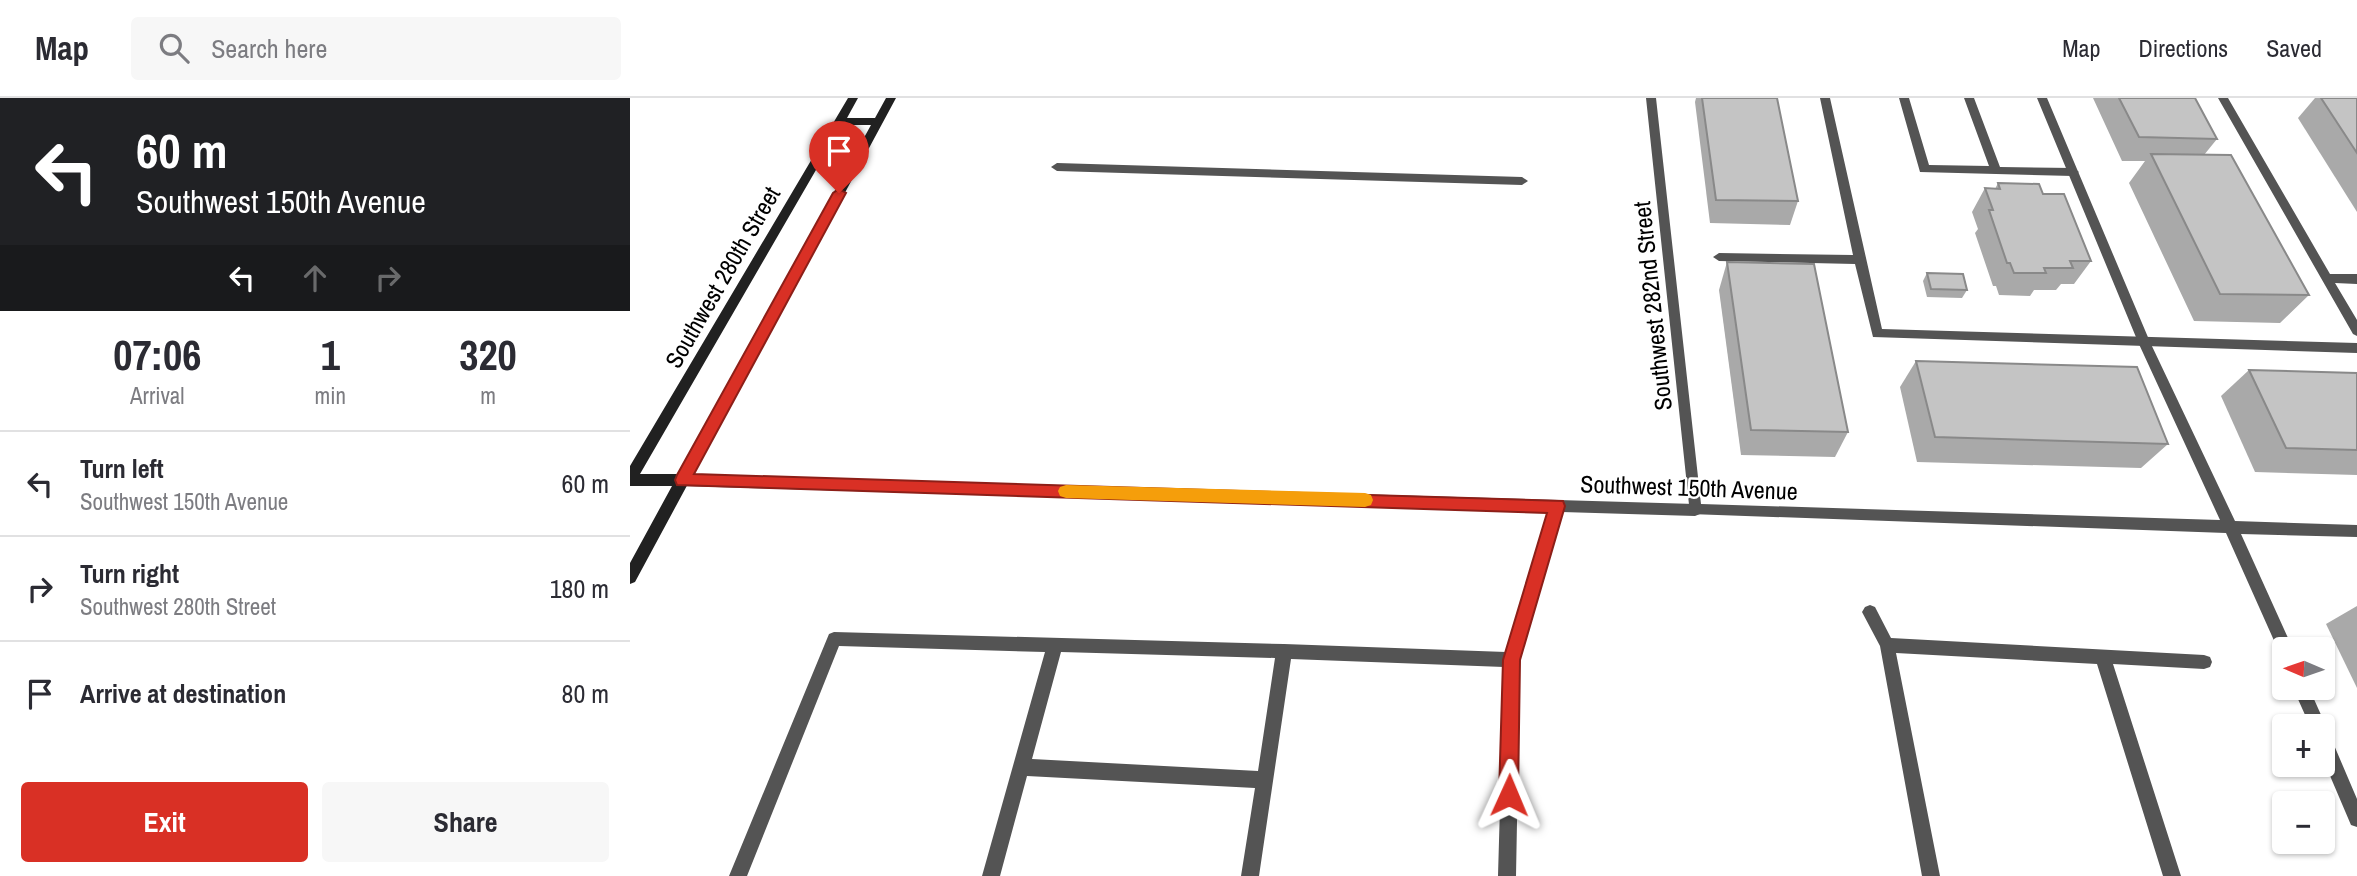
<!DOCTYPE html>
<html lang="en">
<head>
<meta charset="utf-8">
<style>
  body { margin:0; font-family:"Archivo Narrow",sans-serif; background:#f7f7f7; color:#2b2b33; height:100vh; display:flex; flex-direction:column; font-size:26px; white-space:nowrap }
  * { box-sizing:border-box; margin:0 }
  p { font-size:23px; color:#7c7c81 }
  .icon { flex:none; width:38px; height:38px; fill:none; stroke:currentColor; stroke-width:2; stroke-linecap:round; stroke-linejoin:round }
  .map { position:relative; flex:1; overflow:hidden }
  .side { display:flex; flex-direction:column; background:#fff; width:630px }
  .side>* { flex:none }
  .hud { background:#202124; color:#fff; overflow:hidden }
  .needle { width:46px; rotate:272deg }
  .buttons { position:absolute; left:1642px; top:539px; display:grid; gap:14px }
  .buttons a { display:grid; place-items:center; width:63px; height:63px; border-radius:7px; background:#fff; box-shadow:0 2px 5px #0004; font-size:35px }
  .pin { position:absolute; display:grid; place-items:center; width:60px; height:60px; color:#fff; margin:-72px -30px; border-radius:50% 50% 50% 0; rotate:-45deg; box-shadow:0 0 7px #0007 }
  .pin .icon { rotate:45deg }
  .me { position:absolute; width:77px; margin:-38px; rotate:1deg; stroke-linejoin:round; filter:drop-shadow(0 0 5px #0008) }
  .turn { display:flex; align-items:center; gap:24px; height:147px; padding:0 21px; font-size:32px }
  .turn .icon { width:91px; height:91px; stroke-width:2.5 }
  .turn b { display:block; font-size:49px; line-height:60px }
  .lanes { display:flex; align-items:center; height:66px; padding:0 21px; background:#0003; justify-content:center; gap:35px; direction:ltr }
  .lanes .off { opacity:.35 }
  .eta { display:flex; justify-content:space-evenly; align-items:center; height:119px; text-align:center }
  .eta b { font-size:42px; font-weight:700; line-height:49px }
  .button { display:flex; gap:14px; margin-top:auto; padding:14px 21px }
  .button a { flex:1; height:80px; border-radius:7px; background:#d93025; color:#fff; font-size:28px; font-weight:700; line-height:80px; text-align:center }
  .button a+a { background:#f7f7f7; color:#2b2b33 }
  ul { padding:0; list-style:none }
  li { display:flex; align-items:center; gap:21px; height:105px; padding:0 21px; border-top:2px solid #e1e1e2 }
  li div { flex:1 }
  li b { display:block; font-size:26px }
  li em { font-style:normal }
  header { display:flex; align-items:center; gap:42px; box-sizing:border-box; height:98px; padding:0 35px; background:#fff; border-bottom:2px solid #e1e1e2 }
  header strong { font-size:33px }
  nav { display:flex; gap:38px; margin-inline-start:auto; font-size:24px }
  .search { width:490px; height:63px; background:#f7f7f7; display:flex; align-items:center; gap:18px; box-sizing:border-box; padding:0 24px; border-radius:7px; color:#7c7c81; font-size:26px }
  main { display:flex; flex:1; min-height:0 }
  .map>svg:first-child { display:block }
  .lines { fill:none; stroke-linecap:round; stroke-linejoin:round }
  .lane { fill:#545454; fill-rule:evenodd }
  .street { fill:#545454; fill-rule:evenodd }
  .secondary { fill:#212121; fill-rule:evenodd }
  .wall { fill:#a9a9a9 }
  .building { fill:#c4c4c4; stroke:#898989; stroke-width:2 }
  .route { fill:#d93025; stroke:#8d1f18; stroke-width:2 }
  .slow { fill:#f59e0b }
  .labels { text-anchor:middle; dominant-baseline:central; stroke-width:5; stroke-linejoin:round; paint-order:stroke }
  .street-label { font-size:24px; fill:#000; stroke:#fff }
</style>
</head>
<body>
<header>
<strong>Map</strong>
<div class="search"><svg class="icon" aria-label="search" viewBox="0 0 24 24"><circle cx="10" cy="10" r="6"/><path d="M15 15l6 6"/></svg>Search here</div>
<nav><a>Map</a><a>Directions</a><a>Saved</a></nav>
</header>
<main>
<section class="side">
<div class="hud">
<div class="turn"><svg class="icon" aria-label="left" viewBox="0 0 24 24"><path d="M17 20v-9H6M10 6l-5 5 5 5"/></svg><div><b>60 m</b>Southwest 150th Avenue</div></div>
<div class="lanes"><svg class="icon" aria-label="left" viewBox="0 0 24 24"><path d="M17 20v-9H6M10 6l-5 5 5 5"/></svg><svg class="icon off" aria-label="ahead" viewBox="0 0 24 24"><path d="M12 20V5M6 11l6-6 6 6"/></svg><svg class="icon off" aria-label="right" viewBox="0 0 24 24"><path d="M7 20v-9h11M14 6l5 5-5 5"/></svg></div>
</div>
<div class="eta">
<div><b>07:06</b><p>Arrival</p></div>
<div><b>1</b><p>min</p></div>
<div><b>320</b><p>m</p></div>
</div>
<ul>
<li><svg class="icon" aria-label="left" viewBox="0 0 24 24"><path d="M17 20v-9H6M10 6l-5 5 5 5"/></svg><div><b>Turn left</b><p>Southwest 150th Avenue</p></div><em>60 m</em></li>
<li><svg class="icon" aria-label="right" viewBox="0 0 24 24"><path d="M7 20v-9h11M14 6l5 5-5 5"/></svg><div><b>Turn right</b><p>Southwest 280th Street</p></div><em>180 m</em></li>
<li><svg class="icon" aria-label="arrive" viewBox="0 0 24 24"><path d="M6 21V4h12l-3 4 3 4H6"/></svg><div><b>Arrive at destination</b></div><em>80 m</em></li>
</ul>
<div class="button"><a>Exit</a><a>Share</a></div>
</section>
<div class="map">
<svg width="1727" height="778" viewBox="0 0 1727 778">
  <rect width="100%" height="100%" fill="#fff"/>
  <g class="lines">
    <g class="lane">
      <path d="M1190 0H1200L1252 231 1727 245V255L1243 239 1225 166 1089 163 1083 159 1089 155 1223 157Z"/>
      <path d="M1269 0H1279L1299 67 1359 68 1334 0H1344L1370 69 1443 70 1449 74 1443 78 1290 74Z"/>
      <path d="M1588 0H1598L1700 176H1727V186L1705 185 1727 222V238L1723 236Z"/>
      <path d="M427 65 892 79 898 83 892 87 427 73 421 69Z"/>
      <path d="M53 376 1065 406 1070 408 1072 412 1070 416 1065 418 932 414 890 562 886 778H868L874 569 661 561 629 778H611L625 690 397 678 370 778H352L415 554 209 548 117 778H99L199 536 204 534 654 546 876 554 918 414 53 388 48 386 46 382 48 378ZM431 554 645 560 628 673 402 661Z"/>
      <path d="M1240 507 1245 509 1261 540 1574 557 1580 559 1582 564 1580 569 1574 571 1483 566 1551 778H1533L1467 566 1266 555 1310 778H1292L1250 548 1232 514 1235 509Z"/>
    </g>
    <g class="street">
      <path d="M1016 0H1026L1071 406 1590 422 1508 244 1407 0H1417L1520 244 1605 423 1727 427V439L1611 436 1663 551H1654V558L1650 556 1596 435 1060 416Z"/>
      <path d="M1663 590H1679L1696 628 1694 632 1698 633 1727 701V729L1721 727 1692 659V628H1680Z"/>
    </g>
    <path class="secondary" d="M218 0H228L217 20H245L256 0H266L5 484 0 486V465L42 388H0V368ZM212 27H241L49 376H10Z"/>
  </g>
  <g class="wall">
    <path d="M1066 0H1147L1168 103 1160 127 1080 125 1065 4Z"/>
    <path d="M1463 0H1565L1587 41 1574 57 1679 197 1650 225 1564 223 1499 85 1515 63H1492Z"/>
    <path d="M1685 0H1727V114L1668 20Z"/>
    <path d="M1368 85 1413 96 1461 163 1444 186H1431L1426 192H1404L1400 198 1369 197 1366 188H1363L1345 135 1348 131 1342 114 1355 90 1365 91Z"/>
    <path d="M1097 164 1218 334 1205 359 1111 357 1089 192Z"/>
    <path d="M1297 175 1337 192 1332 200 1297 199 1293 183Z"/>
    <path d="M1286 263 1538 346 1511 370 1287 364 1270 289Z"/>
    <path d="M1619 272 1727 275V377L1625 374 1591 298Z"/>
    <path d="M1727 508V590L1696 526Z"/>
  </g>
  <g class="building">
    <path d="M1072 0H1147L1168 103 1086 102Z"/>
    <path d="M1489 0H1565L1587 41 1509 39Z"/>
    <path d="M1691 0H1727V55Z"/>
    <path d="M1521 56 1601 57 1679 197 1590 196Z"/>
    <path d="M1368 85 1409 86 1413 96H1434L1461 163H1440L1443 170H1414L1416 175H1384L1380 165H1377L1359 112H1363L1355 90 1370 91Z"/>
    <path d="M1097 164 1184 166 1218 334 1121 332Z"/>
    <path d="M1297 175 1333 176 1337 192 1301 191Z"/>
    <path d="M1286 263 1507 269 1538 346 1305 339Z"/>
    <path d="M1619 272 1727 275V352L1656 350Z"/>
  </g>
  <path class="route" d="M209 91 216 95 64 376 933 403 935 408 890 562 888 697 885 704 879 707 872 704 869 697 873 562 917 415 47 387 45 382 47 377 203 95Z"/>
  <path class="slow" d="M436 387 735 395 741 397 743 402 741 407 735 409 436 400 430 398 428 393 430 389Z"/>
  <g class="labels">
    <g class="street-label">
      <text transform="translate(92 179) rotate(-60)">Southwest 280th Street</text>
      <text transform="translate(1022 208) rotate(-96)">Southwest 282nd Street</text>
      <text transform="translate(1059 389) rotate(2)">Southwest 150th Avenue</text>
    </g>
  </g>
</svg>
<div class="buttons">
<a><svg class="needle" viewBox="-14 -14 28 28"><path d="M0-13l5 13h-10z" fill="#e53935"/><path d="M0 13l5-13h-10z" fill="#7c7c81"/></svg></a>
<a>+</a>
<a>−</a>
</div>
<div class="pin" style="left:209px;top:95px;background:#d93025"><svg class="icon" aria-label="arrive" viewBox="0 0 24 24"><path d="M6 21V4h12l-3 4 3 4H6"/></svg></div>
<svg class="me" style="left:879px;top:697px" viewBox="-20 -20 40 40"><path d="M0-17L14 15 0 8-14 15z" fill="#d93025" stroke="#fff" stroke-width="4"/></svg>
</div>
</main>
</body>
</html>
